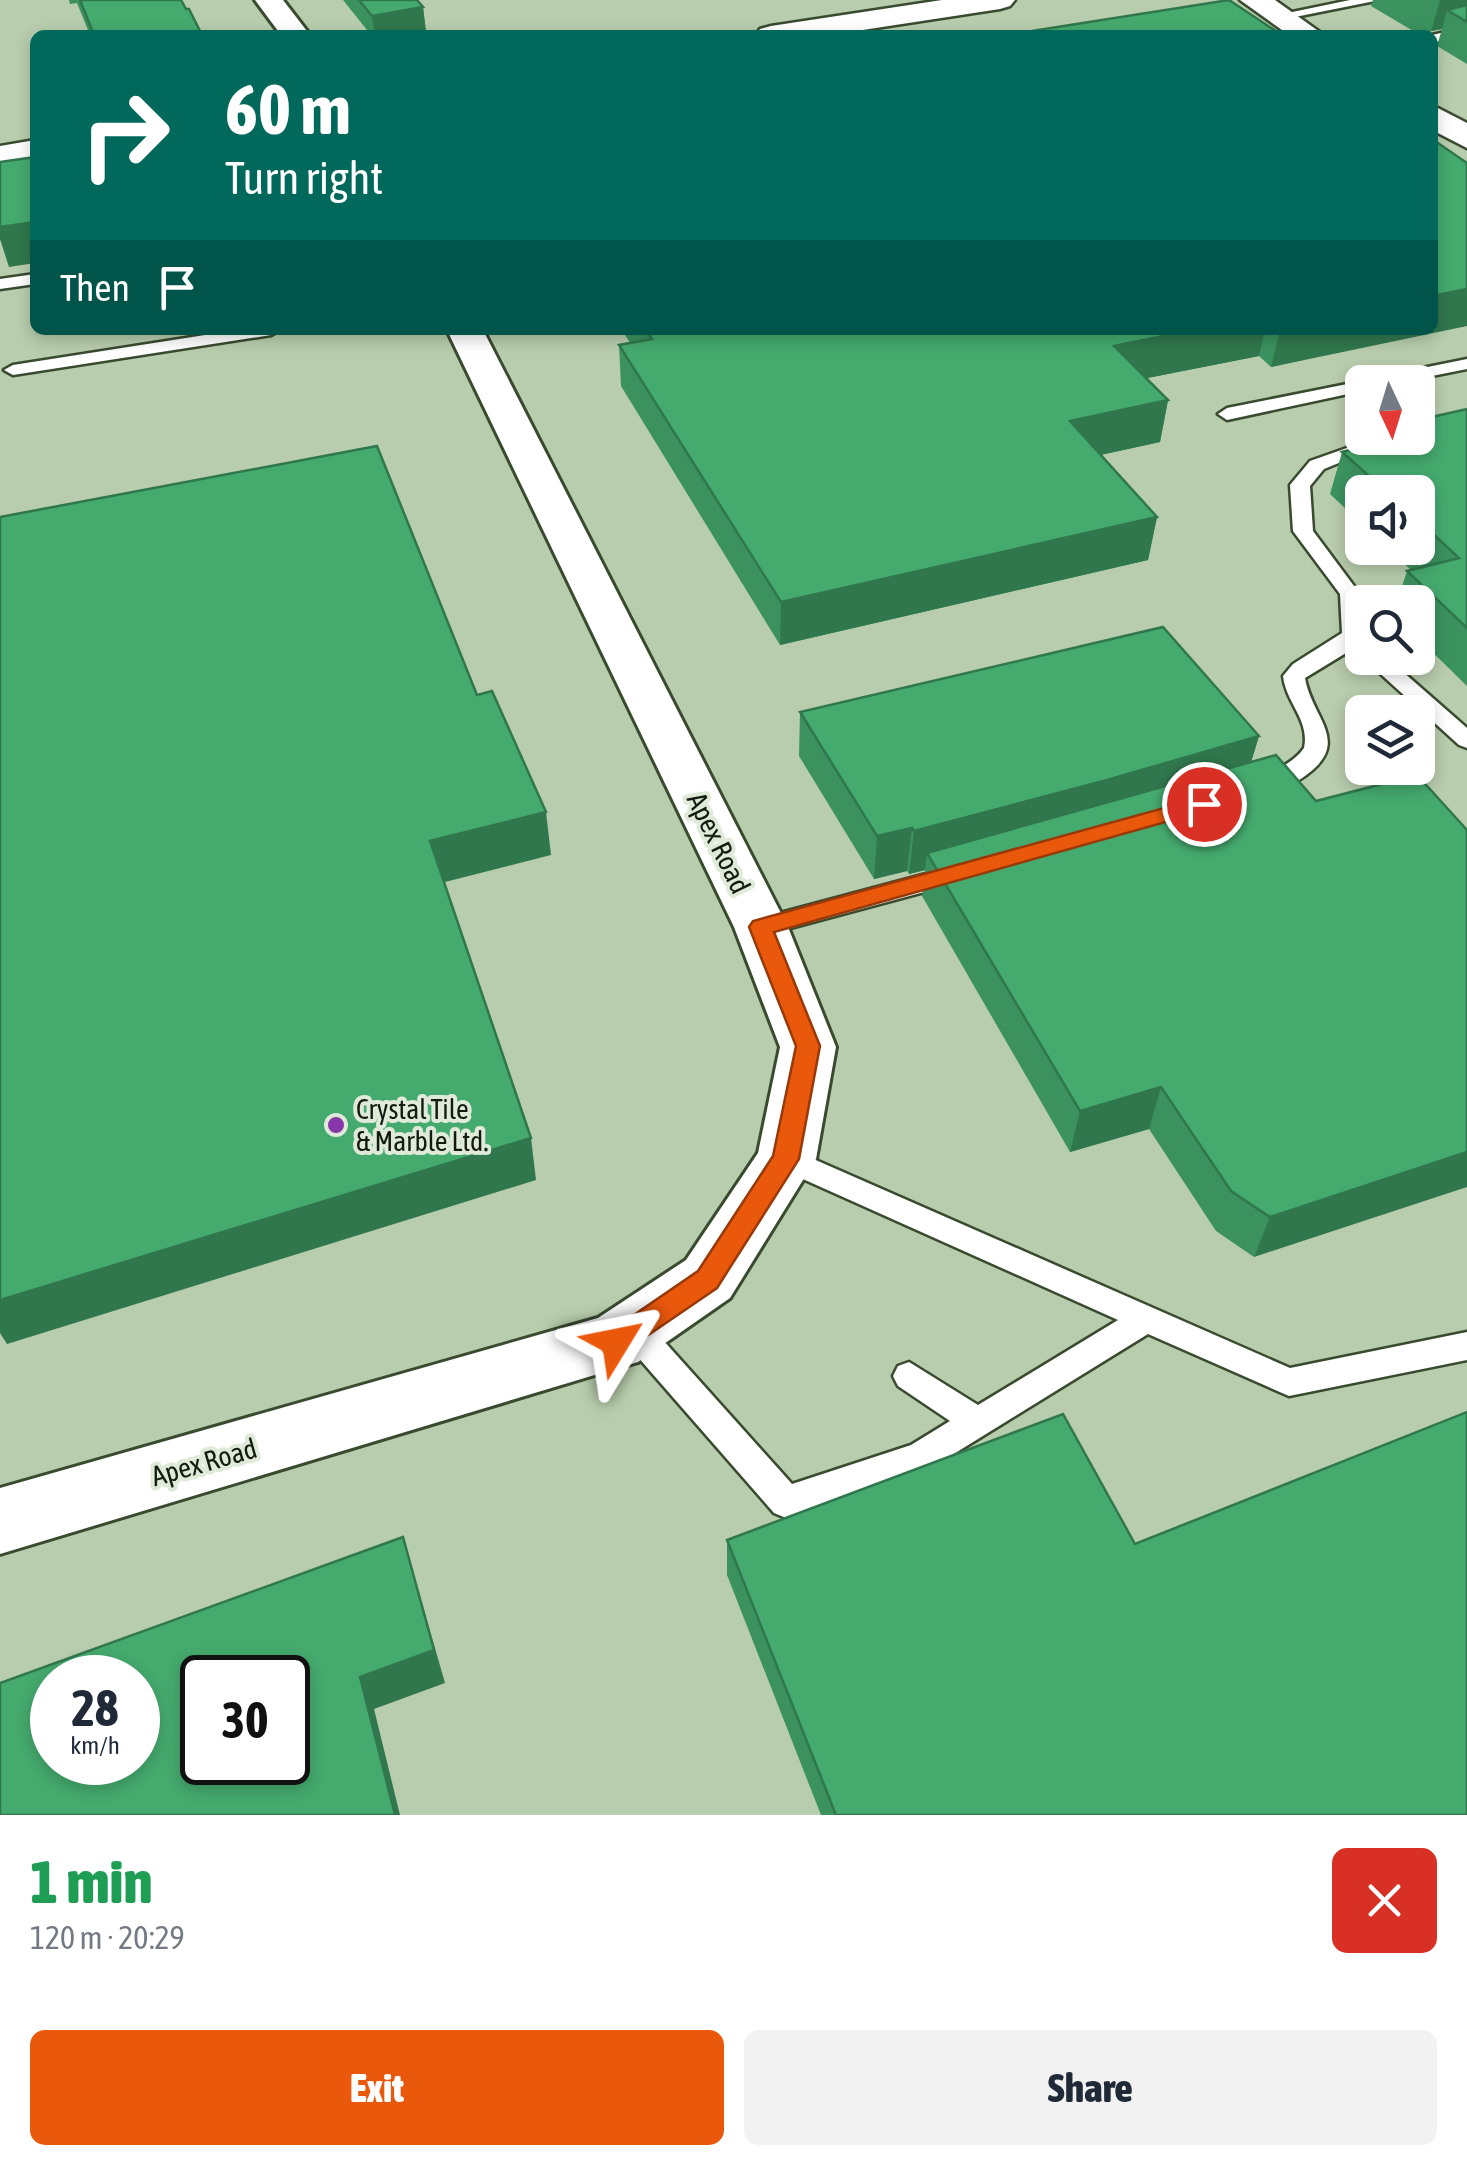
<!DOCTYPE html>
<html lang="en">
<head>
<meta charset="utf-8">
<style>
  body { margin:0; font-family:"Asap Condensed",sans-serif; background:#f2f2f3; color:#1f2937; height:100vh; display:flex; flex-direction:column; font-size:38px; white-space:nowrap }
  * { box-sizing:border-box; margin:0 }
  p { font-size:32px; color:#747a83 }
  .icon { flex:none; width:55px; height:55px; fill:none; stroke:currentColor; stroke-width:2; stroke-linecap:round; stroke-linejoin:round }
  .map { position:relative; height:1815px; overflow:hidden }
  .side { display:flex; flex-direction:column; background:#fff; flex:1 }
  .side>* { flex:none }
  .guide { position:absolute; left:30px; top:30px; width:1408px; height:305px; border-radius:15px; box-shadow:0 5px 15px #0003; background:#00695c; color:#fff; overflow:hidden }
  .needle { width:65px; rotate:176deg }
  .fabs { position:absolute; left:1345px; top:365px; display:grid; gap:20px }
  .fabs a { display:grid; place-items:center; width:90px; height:90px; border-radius:15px; background:#fff; box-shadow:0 5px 15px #0003; font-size:50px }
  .speed { position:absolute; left:30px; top:1655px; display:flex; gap:20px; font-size:50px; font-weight:700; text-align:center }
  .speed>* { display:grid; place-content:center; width:130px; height:130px; border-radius:50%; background:#fff; box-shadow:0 5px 15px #0003; line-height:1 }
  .speed small { font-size:25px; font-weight:400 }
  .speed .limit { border:5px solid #111; border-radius:15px; background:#fff; color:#111 }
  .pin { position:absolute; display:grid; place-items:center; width:85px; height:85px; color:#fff; margin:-42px; border:5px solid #fff; border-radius:50%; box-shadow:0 2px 10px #0007 }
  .me { position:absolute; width:110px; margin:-55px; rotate:55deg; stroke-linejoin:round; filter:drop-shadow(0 0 8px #0008) }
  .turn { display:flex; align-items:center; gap:35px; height:210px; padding:0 30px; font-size:45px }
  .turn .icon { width:130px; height:130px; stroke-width:2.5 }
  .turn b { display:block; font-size:70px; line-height:85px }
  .then { display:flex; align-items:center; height:95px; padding:0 30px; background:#0003; gap:20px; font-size:38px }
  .round { display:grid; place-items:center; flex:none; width:105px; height:105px; border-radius:15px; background:#f2f2f3 }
  .summary { display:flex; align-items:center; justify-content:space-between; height:170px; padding:0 30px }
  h1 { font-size:60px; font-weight:800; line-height:75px; color:#1e9e55 }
  .primary-button { display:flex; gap:20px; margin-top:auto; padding:20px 30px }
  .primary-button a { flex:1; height:115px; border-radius:15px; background:#ea580c; color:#fff; font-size:40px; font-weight:800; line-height:115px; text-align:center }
  .primary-button a+a { background:#f2f2f3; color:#1f2937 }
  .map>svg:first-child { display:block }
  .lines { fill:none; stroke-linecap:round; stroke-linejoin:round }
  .service-casing { stroke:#394b2f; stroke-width:5 }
  .minor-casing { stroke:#394b2f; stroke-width:6 }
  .tertiary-casing { stroke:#394b2f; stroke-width:5 }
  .secondary-casing { stroke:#394b2f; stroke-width:5 }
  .service { fill:#fff; fill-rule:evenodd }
  .minor { fill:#fff; fill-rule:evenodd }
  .tertiary { fill:#fff; fill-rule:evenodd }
  .secondary { fill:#fff; fill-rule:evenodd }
  .wall { fill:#3b925f }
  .shaded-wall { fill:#30774d }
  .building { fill:#45aa6e; stroke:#30774d; stroke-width:2.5; fill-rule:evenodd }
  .route { fill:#ea580c; stroke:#983908; stroke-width:2.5 }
  .poi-dot { fill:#8738a8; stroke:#dfead9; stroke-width:4 }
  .labels { text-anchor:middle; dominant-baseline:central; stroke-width:8; stroke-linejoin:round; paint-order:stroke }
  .street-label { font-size:28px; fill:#131a0f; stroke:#dfead9 }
  .poi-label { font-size:28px; fill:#131a0f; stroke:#dfead9; text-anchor:start }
</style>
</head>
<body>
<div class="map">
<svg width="1467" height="1815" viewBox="0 0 1467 1815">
  <rect width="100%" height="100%" fill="#b8cdad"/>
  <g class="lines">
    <g class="service-casing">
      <g id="service">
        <path d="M1350 0H1380L1280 20 1273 16Z"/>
        <path d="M1467 27V35L1432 43V35Z"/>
        <path d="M35 274V284L0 289V279Z"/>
        <path d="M237 330H280L271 335 13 375 4 370 13 365Z"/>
        <path d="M1467 359V369L1402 382H1369L1378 377Z"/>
        <path d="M1362 381 1369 382H1362V391L1227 420 1218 414 1227 408Z"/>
        <path d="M1375 438H1400L1324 469 1310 486 1313 531 1360 594 1362 636 1346 653 1305 678C1312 720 1356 744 1299 780 1286 787 1269 796 1255 792L1251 786C1266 771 1290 768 1304 748 1310 720 1286 703 1283 676L1293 664 1342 633 1340 594 1293 531 1290 485 1310 461Z"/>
        <path d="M1363 658H1387L1467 728V748L1459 745Z"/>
        <path d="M956 866 968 875 965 881 761 936 752 934 748 927 752 920 761 918Z"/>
        <path d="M786 1147 1290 1368 1467 1332V1360L1289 1396 1148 1334 931 1468 786 1518 774 1513 623 1340 619 1330 623 1320 634 1316 645 1320 792 1484 911 1445 950 1421 898 1386 893 1376 898 1366 909 1362 978 1405 1118 1320 776 1167 772 1159 776 1151Z"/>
      </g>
    </g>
    <g class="minor-casing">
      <g id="minor">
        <path d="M255 0H283L310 35H281Z"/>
        <path d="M447 330H483L788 927 836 1047 816 1159 730 1298 638 1362 0 1554V1488L598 1318 686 1260 758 1153 780 1047 734 927Z"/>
      </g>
    </g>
    <g class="tertiary-casing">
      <g id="tertiary">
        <path d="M1240 0H1275L1324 35H1289Z"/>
        <path d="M1432 105 1467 123V148L1432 130Z"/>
      </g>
    </g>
    <g class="secondary-casing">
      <g id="secondary">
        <path d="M942 0H1015L1010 6 1000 9 830 35H756L760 29 771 26Z"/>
        <path d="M35 140V160L0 166V146Z"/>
      </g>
    </g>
    <use href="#service" class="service"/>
    <use href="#minor" class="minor"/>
    <use href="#tertiary" class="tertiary"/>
    <use href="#secondary" class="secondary"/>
  </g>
  <g class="wall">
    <path d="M69 0H181L202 35H90L77 3 70 4Z"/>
    <path d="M343 0H417L423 7 426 32 409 35H371Z"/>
    <path d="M1373 0H1467V64L1437 46 1442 29 1431 31 1430 35H1420L1371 6Z"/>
    <path d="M622 330H1432L1271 367 1259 356 1147 378 1168 400 1160 442 1100 455 1157 517 1148 560 780 645 621 386 619 345 630 343Z"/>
    <path d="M1467 409V686L1418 638V602H1397L1407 571 1411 570 1387 548H1418V492H1362V524L1330 494 1342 452 1367 446 1369 438H1418Z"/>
    <path d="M800 712 1259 736 1251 762 1316 801 1467 830 1254 1257 1216 1231 1149 1129 1070 1152 922 896 925 870 909 874 907 871 874 879 799 756Z"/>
    <path d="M727 1540 1135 1544 1467 1815H821L727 1575Z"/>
  </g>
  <g class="shaded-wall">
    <path d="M1440 0H1467V22L1447 10 1442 29 1431 31 1430 35Z"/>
    <path d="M423 7 426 32 409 35H375L372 16Z"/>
    <path d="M35 222V263L9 267 0 239V227Z"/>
    <path d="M1467 289V326L1271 367 1280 330H1432V296Z"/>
    <path d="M1193 330H1265L1259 356 1107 386 1114 346Z"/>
    <path d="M1168 400 1160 442 1064 463 1070 421Z"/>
    <path d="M1157 517 1148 560 780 645 781 602Z"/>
    <path d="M1259 736 1246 779 927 853 925 870 909 874 914 831Z"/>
    <path d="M546 812 551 855 437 884 430 841Z"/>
    <path d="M912 828 907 871 874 879 877 836Z"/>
    <path d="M1161 1087 1149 1129 1070 1152 1080 1111Z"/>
    <path d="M531 1138 536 1180 7 1344 0 1333V1300Z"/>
    <path d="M1467 1152V1187L1254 1257 1270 1217Z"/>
    <path d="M403 1537 445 1683 374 1709 400 1815H395L360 1677Z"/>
  </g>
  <g class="building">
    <path d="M80 0H181L186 9H189L202 35H94Z"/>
    <path d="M359 0H417L423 7 372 16Z"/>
    <path d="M1229 0 1282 35H1007Z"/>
    <path d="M1467 5V22L1447 10Z"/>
    <path d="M1432 139 1467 163V289L1432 296Z"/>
    <path d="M35 157V222L0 227V162Z"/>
    <path d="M646 330H1193L1114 346 1168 400 1070 421 1157 517 781 602 619 345 652 339Z"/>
    <path d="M1467 409V628L1407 571 1459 558 1418 520V492H1387L1342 452 1385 442 1379 438H1418V420Z"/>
    <path d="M377 446 477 695 492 691 546 812 430 841 531 1138 0 1300V517Z"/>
    <path d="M1163 627 1259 736 1107 780 914 831 912 828 877 836 800 712Z"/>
    <path d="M1276 755 1316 801 1417 775 1467 830V1152L1270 1217 1231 1191 1161 1087 1080 1111 927 853Z"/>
    <path d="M1467 1412V1815H836L727 1540 1063 1414 1135 1544Z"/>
    <path d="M403 1537 434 1650 360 1677 395 1815H0V1683ZM52 1678H138V1762H52ZM202 1678H288V1762H202Z"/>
  </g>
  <path class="route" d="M1204 797 1212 799 1215 804 1212 809 774 932 820 1046 799 1159 717 1288 625 1351 616 1355 606 1351 602 1342 606 1334 698 1271 773 1156 796 1046 749 927 753 921Z"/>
  <circle class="poi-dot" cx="336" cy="1125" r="10"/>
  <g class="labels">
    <g class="street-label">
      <text transform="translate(719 843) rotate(64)">Apex Road</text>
      <text transform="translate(204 1462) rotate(-16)">Apex Road</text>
    </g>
    <g class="poi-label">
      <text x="356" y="1109">Crystal Tile<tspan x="356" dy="32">&amp; Marble Ltd.</tspan></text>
    </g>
  </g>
</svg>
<div class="fabs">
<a><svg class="needle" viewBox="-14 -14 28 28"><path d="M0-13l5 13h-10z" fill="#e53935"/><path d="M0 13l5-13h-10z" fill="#747a83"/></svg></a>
<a><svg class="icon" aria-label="sound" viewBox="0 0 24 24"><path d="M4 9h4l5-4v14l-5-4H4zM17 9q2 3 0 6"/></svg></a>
<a><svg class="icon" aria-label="search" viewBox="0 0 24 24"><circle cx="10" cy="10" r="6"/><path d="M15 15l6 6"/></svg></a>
<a><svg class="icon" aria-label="layers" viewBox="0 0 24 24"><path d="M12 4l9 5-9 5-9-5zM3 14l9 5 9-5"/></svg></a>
</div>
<div class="speed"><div>28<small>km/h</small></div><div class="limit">30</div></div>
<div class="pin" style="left:1204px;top:804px;background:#d93025"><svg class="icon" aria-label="arrive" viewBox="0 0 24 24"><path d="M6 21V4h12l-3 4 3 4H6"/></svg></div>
<svg class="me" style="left:616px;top:1342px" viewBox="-20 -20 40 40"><path d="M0-17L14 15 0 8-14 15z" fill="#ea580c" stroke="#fff" stroke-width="4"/></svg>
<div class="guide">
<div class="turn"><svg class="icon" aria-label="right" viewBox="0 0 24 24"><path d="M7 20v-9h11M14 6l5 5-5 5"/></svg><div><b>60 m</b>Turn right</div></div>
<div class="then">Then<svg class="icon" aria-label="arrive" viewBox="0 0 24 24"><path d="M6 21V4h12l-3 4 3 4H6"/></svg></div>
</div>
</div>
<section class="side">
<div class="summary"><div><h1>1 min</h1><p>120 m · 20:29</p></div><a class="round" style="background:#d93025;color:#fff"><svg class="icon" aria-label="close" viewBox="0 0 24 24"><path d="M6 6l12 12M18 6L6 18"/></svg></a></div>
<div class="primary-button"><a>Exit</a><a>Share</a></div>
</section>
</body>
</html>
